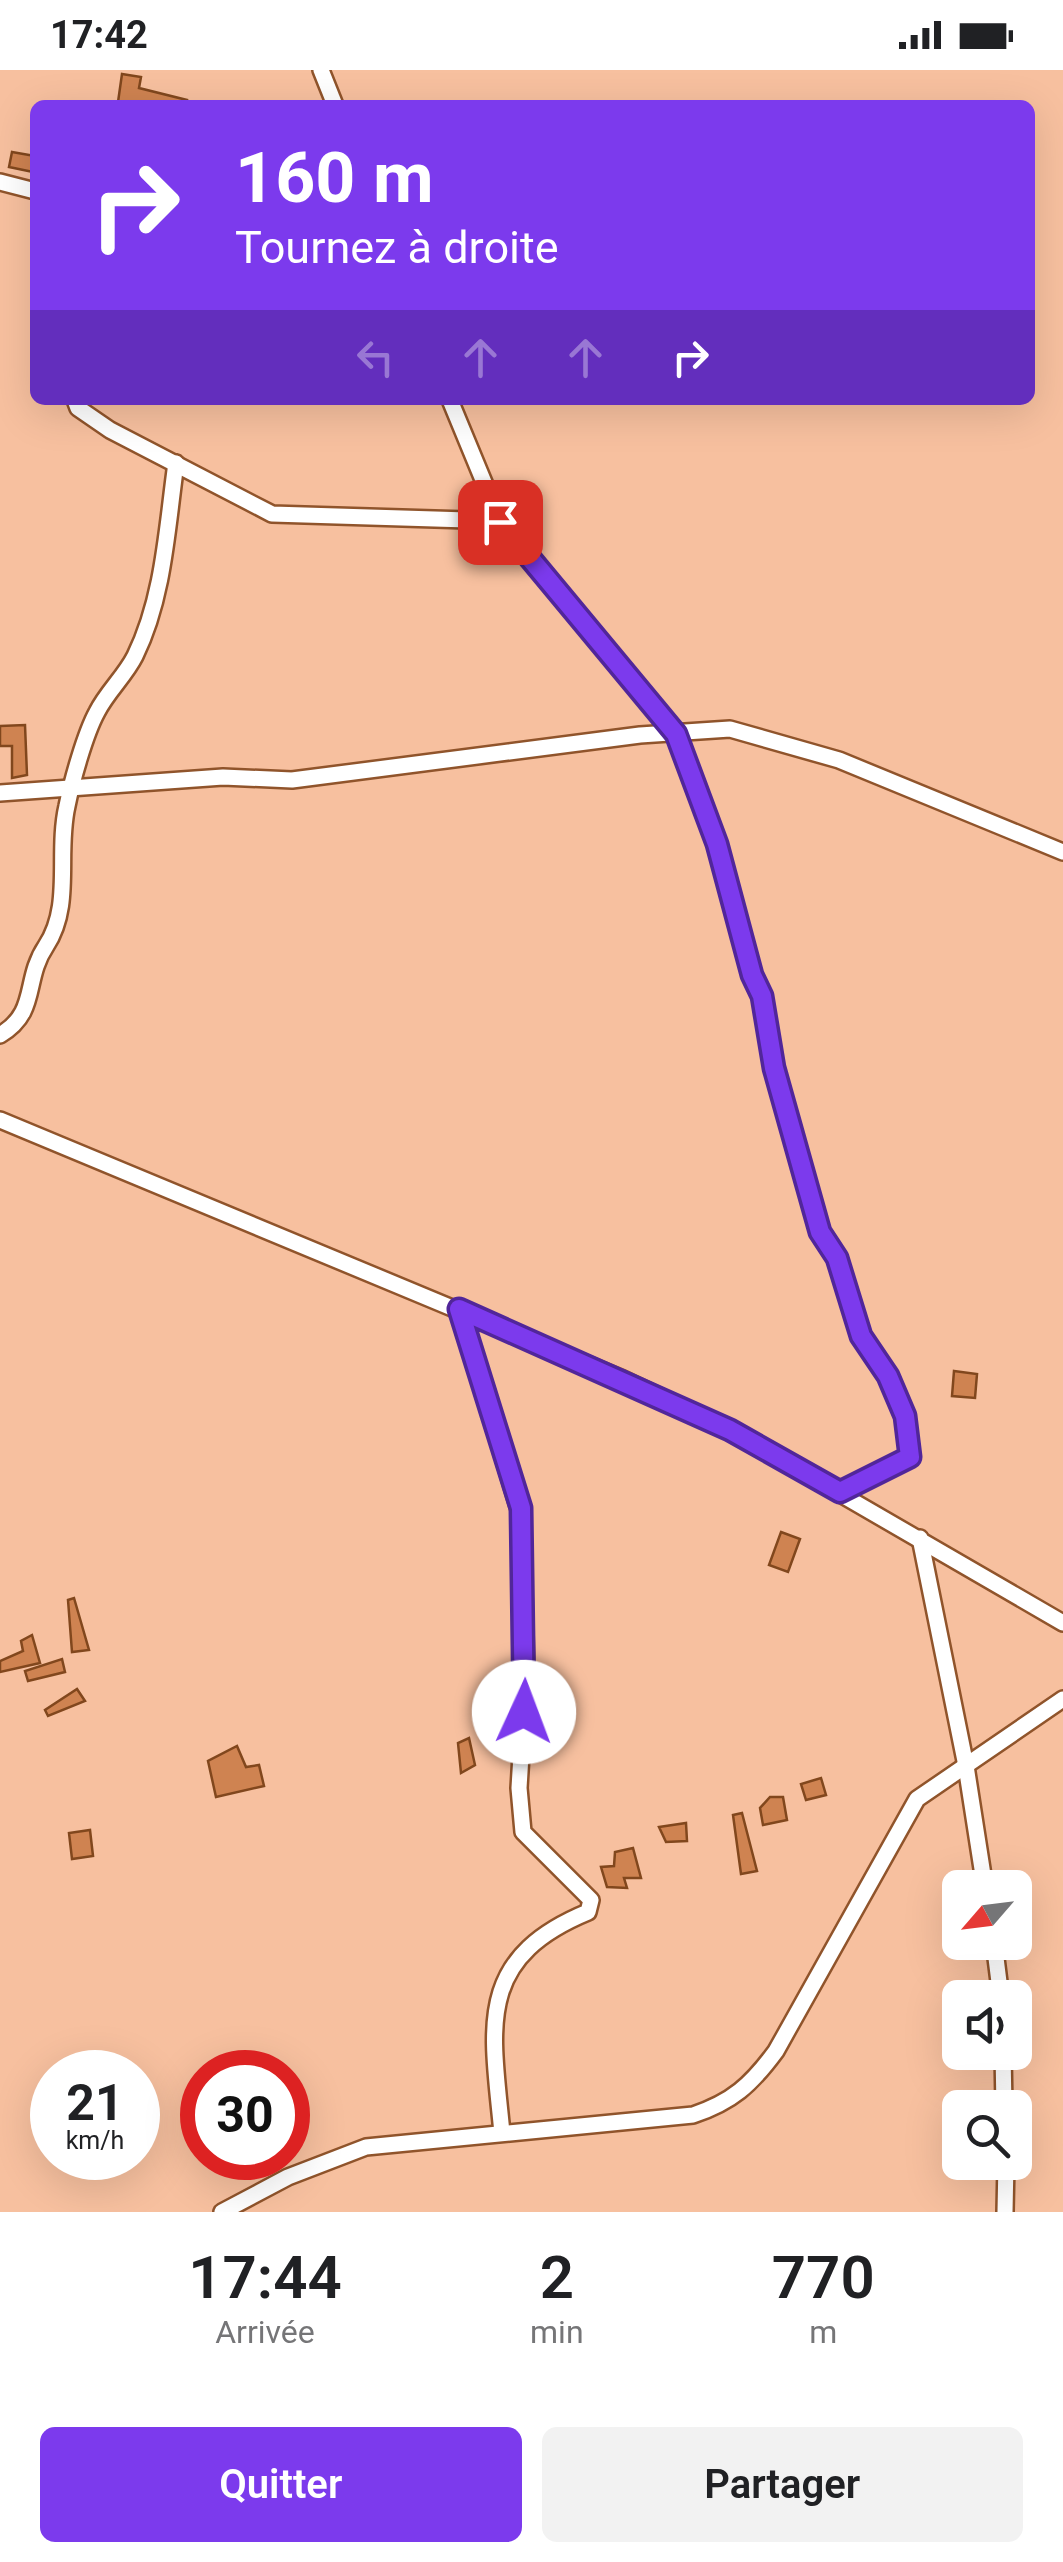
<!DOCTYPE html>
<html lang="fr">
<head>
<meta charset="utf-8">
<style>
  body { margin:0; font-family:Roboto,sans-serif; background:#f2f2f2; color:#202124; height:100vh; display:flex; flex-direction:column; font-size:38px; white-space:nowrap }
  * { box-sizing:border-box; margin:0 }
  p { font-size:32px; color:#757577 }
  .icon { flex:none; width:55px; height:55px; fill:none; stroke:currentColor; stroke-width:2; stroke-linecap:round; stroke-linejoin:round }
  .map { position:relative; height:2142px; overflow:hidden }
  .details { display:flex; flex-direction:column; background:#fff; flex:1 }
  .details>* { flex:none }
  .top-card { position:absolute; left:30px; top:30px; width:1005px; height:305px; border-radius:15px; box-shadow:0 10px 40px #0002; background:#7c3aed; color:#fff; overflow:hidden }
  .needle { width:65px; rotate:242deg }
  .fabs { position:absolute; left:942px; top:1800px; display:grid; gap:20px }
  .fabs a { display:grid; place-items:center; width:90px; height:90px; border-radius:15px; background:#fff; box-shadow:0 10px 40px #0002; font-size:50px }
  .speed { position:absolute; left:30px; top:1980px; display:flex; gap:20px; font-size:50px; font-weight:700; text-align:center }
  .speed>* { display:grid; place-content:center; width:130px; height:130px; border-radius:50%; background:#fff; box-shadow:0 10px 40px #0002; line-height:1 }
  .speed small { font-size:25px; font-weight:400 }
  .speed .limit { border:15px solid #d22; background:#fff; color:#111 }
  .pin { position:absolute; display:grid; place-items:center; width:85px; height:85px; color:#fff; margin:-42px; border-radius:20px; box-shadow:0 5px 15px #0006 }
  .me { position:absolute; width:110px; margin:-55px; rotate:2deg; stroke-linejoin:round; filter:drop-shadow(0 0 8px #0008) }
  .turn { display:flex; align-items:center; gap:35px; height:210px; padding:0 40px; font-size:45px }
  .turn .icon { width:130px; height:130px; stroke-width:2.5 }
  .turn b { display:block; font-size:70px; line-height:85px }
  .lanes { display:flex; align-items:center; height:95px; padding:0 40px; background:#0003; justify-content:center; gap:50px; direction:ltr }
  .lanes .off { opacity:.35 }
  .eta { display:flex; justify-content:space-evenly; align-items:center; height:170px; text-align:center }
  .eta b { font-size:60px; font-weight:600; line-height:70px }
  .action { display:flex; gap:20px; margin-top:auto; padding:20px 40px }
  .action a { flex:1; height:115px; border-radius:15px; background:#7c3aed; color:#fff; font-size:40px; font-weight:600; line-height:115px; text-align:center }
  .action a+a { background:#f2f2f2; color:#202124 }
  .status { display:flex; justify-content:space-between; align-items:center; height:70px; padding:0 50px; background:#fff; direction:ltr }
  .status svg { height:28px; fill:currentColor }
  .map>svg:first-child { display:block }
  .building { fill:#cf8351; stroke:#81471d; stroke-width:2.5 }
  .lines { fill:none; stroke-linecap:round; stroke-linejoin:round }
  .street-casing { stroke:#90542b; stroke-width:20 }
  .street { stroke:#fff; stroke-width:15 }
  .route-casing { stroke:#51269a; stroke-width:25 }
  .route { stroke:#7c3aed; stroke-width:18 }
</style>
</head>
<body>
<div class="status"><b>17:42</b><svg viewBox="0 0 49 12"><path d="M0 12V9h3v3zM5 12V6h3v6zM10 12V3h3v9zM15 12V0h3v12zM26 1h20v11H26zM47 4h2v5h-2z"/></svg></div>
<div class="map">
<svg width="1063" height="2142" viewBox="0 0 1063 2142">
  <rect width="100%" height="100%" fill="#f7c09f"/>
  <g class="building">
    <path d="M122 4 141 7 139 18 187 30 186 35 118 32Z"/>
    <path d="M12 82 35 86 33 102 9 97Z"/>
    <path d="M25 655 27 705 12 708V676H0V656Z"/>
    <path d="M954 1301 977 1304 975 1328 952 1326Z"/>
    <path d="M781 1462 800 1469 788 1502 769 1495Z"/>
    <path d="M74 1528 89 1580 72 1582 68 1530Z"/>
    <path d="M32 1565 40 1593 0 1602V1591L23 1581 21 1571Z"/>
    <path d="M62 1589 65 1602 28 1611 25 1601Z"/>
    <path d="M77 1619 85 1631 48 1646 45 1640Z"/>
    <path d="M469 1668 475 1695 461 1703 458 1673Z"/>
    <path d="M237 1676 246 1697 259 1695 264 1716 216 1727 208 1691Z"/>
    <path d="M821 1708 826 1725 806 1730 801 1714Z"/>
    <path d="M770 1727H783L787 1750 763 1755 760 1738Z"/>
    <path d="M742 1743 757 1801 741 1804 733 1745Z"/>
    <path d="M686 1753 687 1771 666 1772 659 1757Z"/>
    <path d="M90 1760 93 1786 72 1789 69 1763Z"/>
    <path d="M633 1778 641 1808H624L627 1818 607 1817 601 1797 614 1796 615 1782Z"/>
  </g>
  <g class="lines">
    <g class="street-casing">
      <g id="street">
        <path d="M321 0 335 35"/>
        <path d="M0 112 35 121"/>
        <path d="M75 330 78 338 110 360 272 444 500 451"/>
        <path d="M450 330 500 451 676 664 717 774 752 905 762 926 774 998 820 1162 837 1188 861 1266 887 1306 905 1346 910 1387 840 1422"/>
        <path d="M0 723 223 707 292 710 640 665 730 659 839 690 1063 782"/>
        <path d="M0 965C39 942 23 910 46 876 73 835 56 784 67 736 72 711 85 664 97 642 107 622 125 606 135 586 164 527 167 457 176 393"/>
        <path d="M0 1050 623 1309 730 1360 1063 1553"/>
        <path d="M459 1239 522 1450 526 1604 519 1718 523 1762 591 1830 588 1842C474 1889 492 1958 502 2063"/>
        <path d="M920 1468 966 1696 985 1818"/>
        <path d="M994 1872 1001 1928"/>
        <path d="M1003 1982 1004 2038"/>
        <path d="M222 2142 288 2107 366 2077 693 2045C732 2032 751 2015 776 1981L917 1729 1063 1629"/>
        <path d="M1005 2142 1006 2092"/>
      </g>
    </g>
    <use href="#street" class="street"/>
  </g>
  <g class="lines">
    <g class="route-casing">
      <path id="route" d="M500 452 676 664 717 774 752 905 762 926 774 998 820 1162 837 1188 861 1266 888 1306 905 1346 910 1387 840 1422 730 1360 459 1239 521 1438 524 1642"/>
    </g>
    <use href="#route" class="route"/>
  </g>
</svg>
<div class="fabs">
<a><svg class="needle" viewBox="-14 -14 28 28"><path d="M0-13l5 13h-10z" fill="#e53935"/><path d="M0 13l5-13h-10z" fill="#757577"/></svg></a>
<a><svg class="icon" aria-label="sound" viewBox="0 0 24 24"><path d="M4 9h4l5-4v14l-5-4H4zM17 9q2 3 0 6"/></svg></a>
<a><svg class="icon" aria-label="search" viewBox="0 0 24 24"><circle cx="10" cy="10" r="6"/><path d="M15 15l6 6"/></svg></a>
</div>
<div class="speed"><div>21<small>km/h</small></div><div class="limit">30</div></div>
<div class="pin" style="left:500px;top:452px;background:#d93025"><svg class="icon" aria-label="arrive" viewBox="0 0 24 24"><path d="M6 21V4h12l-3 4 3 4H6"/></svg></div>
<svg class="me" style="left:524px;top:1642px" viewBox="-20 -20 40 40"><circle r="19" fill="#fff"/><path d="M0-13L10 11 0 6-10 11z" fill="#7c3aed"/></svg>
<div class="top-card">
<div class="turn"><svg class="icon" aria-label="right" viewBox="0 0 24 24"><path d="M7 20v-9h11M14 6l5 5-5 5"/></svg><div><b>160 m</b>Tournez à droite</div></div>
<div class="lanes"><svg class="icon off" aria-label="left" viewBox="0 0 24 24"><path d="M17 20v-9H6M10 6l-5 5 5 5"/></svg><svg class="icon off" aria-label="ahead" viewBox="0 0 24 24"><path d="M12 20V5M6 11l6-6 6 6"/></svg><svg class="icon off" aria-label="ahead" viewBox="0 0 24 24"><path d="M12 20V5M6 11l6-6 6 6"/></svg><svg class="icon" aria-label="right" viewBox="0 0 24 24"><path d="M7 20v-9h11M14 6l5 5-5 5"/></svg></div>
</div>
</div>
<section class="details">
<div class="eta">
<div><b>17:44</b><p>Arrivée</p></div>
<div><b>2</b><p>min</p></div>
<div><b>770</b><p>m</p></div>
</div>
<div class="action"><a>Quitter</a><a>Partager</a></div>
</section>
</body>
</html>
